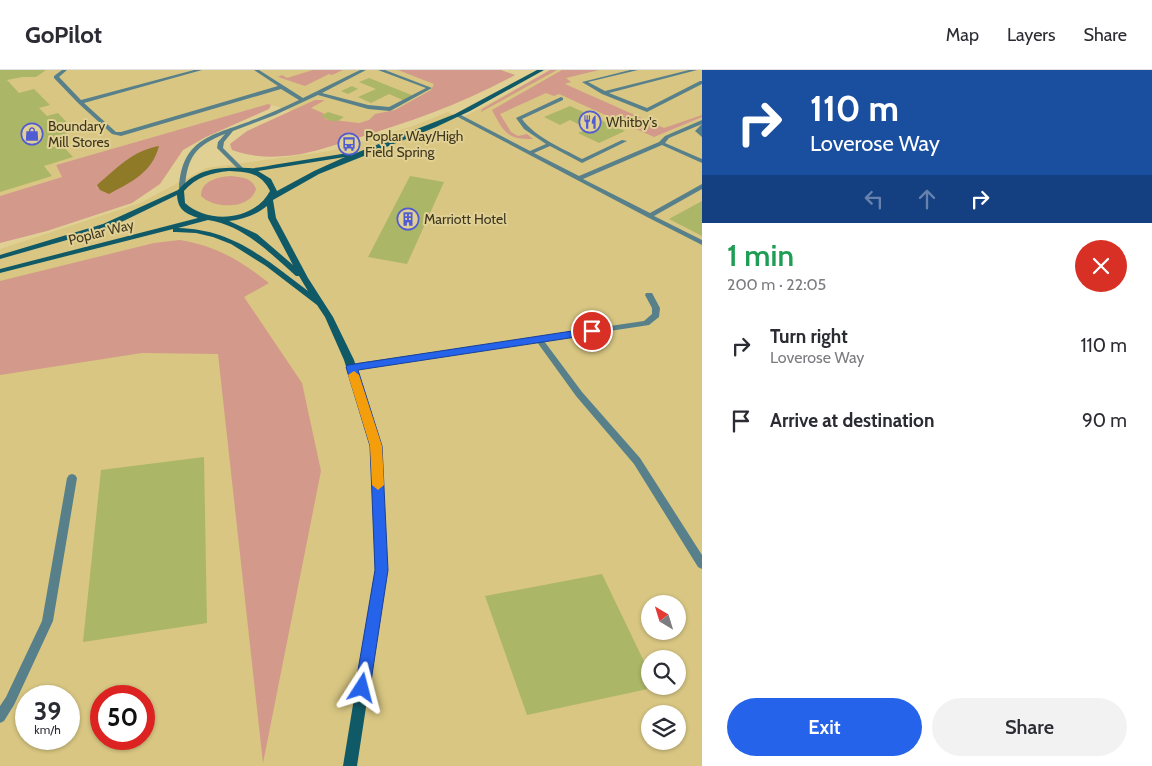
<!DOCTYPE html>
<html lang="en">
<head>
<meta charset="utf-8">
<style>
  body { margin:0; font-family:Cabin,sans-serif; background:#f2f2f3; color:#2b2b33; height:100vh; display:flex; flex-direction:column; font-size:19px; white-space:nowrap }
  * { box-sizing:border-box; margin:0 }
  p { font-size:16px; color:#7c7c81 }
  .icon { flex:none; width:28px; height:28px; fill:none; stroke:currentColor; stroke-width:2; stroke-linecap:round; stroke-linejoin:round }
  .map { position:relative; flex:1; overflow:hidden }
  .drawer { display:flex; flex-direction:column; background:#fff; width:450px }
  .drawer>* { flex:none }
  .top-card { background:#1a4fa0; color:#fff; overflow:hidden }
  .needle { width:32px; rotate:322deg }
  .buttons { position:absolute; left:641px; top:525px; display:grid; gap:10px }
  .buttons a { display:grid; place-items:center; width:45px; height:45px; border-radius:50%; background:#fff; box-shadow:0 1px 4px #0004; font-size:25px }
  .speed { position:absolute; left:15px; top:615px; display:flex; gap:10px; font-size:25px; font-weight:700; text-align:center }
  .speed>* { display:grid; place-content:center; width:65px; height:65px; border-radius:50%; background:#fff; box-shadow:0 1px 4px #0004; line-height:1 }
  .speed small { font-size:12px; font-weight:400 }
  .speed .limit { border:8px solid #d22; background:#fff; color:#111 }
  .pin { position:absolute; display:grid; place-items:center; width:42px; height:42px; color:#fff; margin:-21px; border:2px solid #fff; border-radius:50%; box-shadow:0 1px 5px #0007 }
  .me { position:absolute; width:55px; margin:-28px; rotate:9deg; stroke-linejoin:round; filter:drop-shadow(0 0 4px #0008) }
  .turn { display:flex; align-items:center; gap:18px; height:105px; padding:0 25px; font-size:22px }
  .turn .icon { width:65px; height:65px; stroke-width:2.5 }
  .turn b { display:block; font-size:35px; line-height:42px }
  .lanes { display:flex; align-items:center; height:48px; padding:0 25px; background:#0003; justify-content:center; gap:25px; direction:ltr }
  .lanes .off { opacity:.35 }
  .round { display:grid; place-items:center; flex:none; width:52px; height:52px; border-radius:26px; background:#f2f2f3 }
  .overview { display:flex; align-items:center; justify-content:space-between; height:85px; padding:0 25px }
  h1 { font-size:30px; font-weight:600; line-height:38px; color:#1e9e55 }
  .cta { display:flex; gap:10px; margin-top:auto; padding:10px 25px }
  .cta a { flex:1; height:58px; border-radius:30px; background:#2563eb; color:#fff; font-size:20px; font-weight:600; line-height:58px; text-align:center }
  .cta a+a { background:#f2f2f3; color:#2b2b33 }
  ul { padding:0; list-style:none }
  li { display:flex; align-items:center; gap:15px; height:75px; padding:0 25px }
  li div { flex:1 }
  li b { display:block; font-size:19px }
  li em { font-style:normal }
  header { display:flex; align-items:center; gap:30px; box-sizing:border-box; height:70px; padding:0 25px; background:#fff; border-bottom:1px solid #e1e1e2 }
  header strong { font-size:24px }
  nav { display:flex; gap:28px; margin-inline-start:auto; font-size:18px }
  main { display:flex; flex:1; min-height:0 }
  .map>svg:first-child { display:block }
  .built { fill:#d8c682; fill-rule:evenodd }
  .green { fill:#d3998a }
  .water { fill:#8f7a27 }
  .building { fill:#acb667 }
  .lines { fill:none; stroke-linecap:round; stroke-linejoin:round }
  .lane { fill:#58808a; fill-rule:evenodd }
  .secondary { fill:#105967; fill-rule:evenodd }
  .route { fill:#2563eb; stroke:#184099 }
  .slow { fill:#f59e0b }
  .labels { text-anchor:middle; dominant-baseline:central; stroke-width:4; stroke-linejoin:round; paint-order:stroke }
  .far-poi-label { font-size:14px; fill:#3d361e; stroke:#e1d094; text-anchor:start }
  .far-street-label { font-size:14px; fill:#3d361e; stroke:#e1d094 }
</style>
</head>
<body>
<header>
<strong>GoPilot</strong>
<nav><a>Map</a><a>Layers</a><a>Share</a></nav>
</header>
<main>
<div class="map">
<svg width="702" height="696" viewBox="0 0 702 696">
  <rect width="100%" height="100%" fill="#e1d094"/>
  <g class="built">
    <path d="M0 0H471L365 63 268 34 56 95 62 107 0 126Z"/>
    <path d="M551 0H702V696H0V179L140 133 206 98 330 81 413 56 448 42 460 49ZM650 534H678V561H650ZM650 589H678V616H650ZM26 626H69V669H26ZM101 626H144V669H101ZM650 644H678V671H650Z"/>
  </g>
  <g class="green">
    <path d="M313 0H343L332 5 329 4 305 16 278 7 282 5 287 8Z"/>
    <path d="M398 0H501L515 5C462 34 409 52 351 70 330 76 307 85 285 86 267 88 249 86 232 80L230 74 247 61 315 30H325L311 38 325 44 322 45 327 47 325 49 359 53 369 50 375 44 395 40 431 20 434 14Z"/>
    <path d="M550 0H557L481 42 482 39Z"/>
    <path d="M562 0H599L566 8 571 12 565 14 664 58 702 45V47L654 67 559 24 554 26 546 23 500 44 511 62 518 66 527 64 533 69C506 69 504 62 492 40Z"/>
    <path d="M268 34 271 35 269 39 206 67 183 80 160 114 132 133 47 161 0 173V126L62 107 56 95Z"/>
    <path d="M231 106C242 107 252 108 256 119 250 140 214 139 201 126 201 110 219 107 231 106Z"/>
    <path d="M180 170C216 176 240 190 269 213L244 227 302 313 321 401 263 693 218 284 142 283 0 305V211L154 173Z"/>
  </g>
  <path class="water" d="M159 76C152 103 131 112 109 124L100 120 97 115C117 98 132 81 159 76Z"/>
  <g class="building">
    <path d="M0 0H46L36 7H22L7 10 19 23 34 19 50 35 39 38 47 46 58 43 75 61 54 67 73 87 44 96 52 106 0 122Z"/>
    <path d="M369 8 414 26 405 31 389 24 371 33 358 27 376 19 359 12Z"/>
    <path d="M352 16 358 19 348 24 341 21Z"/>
    <path d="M570 36 625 61 599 73 578 63 588 59 570 50 560 55 544 47Z"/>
    <path d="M328 42 344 47 338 51H331L321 46Z"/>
    <path d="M410 106 444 112 407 194 368 187Z"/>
    <path d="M702 131V166L669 149Z"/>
    <path d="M204 387 207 553 83 572 101 400Z"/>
    <path d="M602 504 650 604V616L657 617 527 645 485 526Z"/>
  </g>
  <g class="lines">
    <g class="lane">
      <path d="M62 0H67L59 7 81 30 194 0H202L84 33 116 62H121L278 16 254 0H259L303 28 360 0H366L322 23 368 35 389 37 426 18 378 0H385L432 18 390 41 368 39 318 25 275 45 233 61 224 72 223 78 243 98V100H239L217 78 218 72 225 64C196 75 187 87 185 118L182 120 179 118C182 70 209 66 248 52 266 45 282 38 299 30L281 19 121 66 112 64 78 33 54 8V6Z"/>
      <path d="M630 0H638L588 12 605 21 689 0H697L609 23 647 38 700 11H702V14L647 42 602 24 582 12Z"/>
      <path d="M561 27 563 28V30L522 49C536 68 562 78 582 89L622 70 627 71 582 93 550 76 534 83 579 106 659 72 665 66 702 50V54L669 68 665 73 702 89V93L662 75 583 109 650 143 702 114V119L654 146 702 170V175L647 147 454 45 459 44 530 81 546 74 524 59 516 48Z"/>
      <path d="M702 54V67L695 61Z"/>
      <path d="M646 223H652L660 238 659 247 649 255 544 271 582 322 640 388 702 485V499L698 497 634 394 576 326 537 272 351 300 347 297 351 294 644 251 652 244V238L645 225Z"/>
      <path d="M72 404 75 405 77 408 53 551 14 635 4 651 0 653V636L6 627 42 551 67 408 69 405Z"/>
    </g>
    <path class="secondary" d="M537 0H544L470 41 436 57 319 104 273 130 276 148 308 208 333 247 354 290 381 376 387 500 357 696H343L375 500 371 376 344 290 325 247 317 235 266 196 231 174 213 167 196 163 176 162H173V159L0 203V199L198 148C185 143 178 140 177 125L109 158 0 189V185L103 154 178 120C198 97 220 97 248 98 258 99 269 95 279 94 302 90 325 87 348 83L351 85 455 44ZM345 87 314 101 277 121 271 109 258 101ZM229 101C249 102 261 103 270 121 255 150 209 155 185 133L184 121C196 107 211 103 229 101ZM267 136 268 148 293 195 257 164 229 151C243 149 256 145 267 136ZM208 150C243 155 270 183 296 206H299L308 221C267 190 233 159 178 158Z"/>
  </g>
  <path class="route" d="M592 258 598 261 596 264 358 300 382 376 388 500 370 618 368 623 362 625 357 623 355 618 375 500 370 376 346 297 348 295Z"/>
  <path class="slow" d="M354 301 359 305 382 376 384 415 378 420 372 415 370 376 348 305Z"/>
  <defs>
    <g id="restaurant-ring" transform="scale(1.125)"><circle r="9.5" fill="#e1d094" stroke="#515bd2" stroke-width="1.5"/><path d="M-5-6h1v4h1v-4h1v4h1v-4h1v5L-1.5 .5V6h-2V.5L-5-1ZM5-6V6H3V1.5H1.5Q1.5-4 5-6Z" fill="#515bd2"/></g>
    <g id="shop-ring" transform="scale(1.125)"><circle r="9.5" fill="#e1d094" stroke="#515bd2" stroke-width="1.5"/><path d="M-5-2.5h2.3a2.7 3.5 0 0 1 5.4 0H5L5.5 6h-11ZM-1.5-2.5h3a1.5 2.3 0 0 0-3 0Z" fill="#515bd2"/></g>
    <g id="bus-ring" transform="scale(1.125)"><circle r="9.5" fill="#e1d094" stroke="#515bd2" stroke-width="1.5"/><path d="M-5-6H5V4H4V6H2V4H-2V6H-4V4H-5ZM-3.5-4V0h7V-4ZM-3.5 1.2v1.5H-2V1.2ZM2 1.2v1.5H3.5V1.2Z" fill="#515bd2"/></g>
    <g id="building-ring" transform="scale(1.125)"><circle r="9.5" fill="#e1d094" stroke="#515bd2" stroke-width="1.5"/><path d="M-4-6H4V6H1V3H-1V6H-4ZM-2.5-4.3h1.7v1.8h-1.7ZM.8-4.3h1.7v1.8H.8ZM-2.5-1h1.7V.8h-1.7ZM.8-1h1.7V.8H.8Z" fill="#515bd2"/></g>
  </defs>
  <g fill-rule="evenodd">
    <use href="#restaurant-ring" x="590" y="52"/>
    <use href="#shop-ring" x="32" y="64"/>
    <use href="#bus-ring" x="349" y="74"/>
    <use href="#building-ring" x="408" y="149"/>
  </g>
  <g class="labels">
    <g class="far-poi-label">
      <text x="606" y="52">Whitby's</text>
      <text x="48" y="56">Boundary<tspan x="48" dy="16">Mill Stores</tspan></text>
      <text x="365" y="66">Poplar Way/High<tspan x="365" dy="16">Field Spring</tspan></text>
      <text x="424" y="149">Marriott Hotel</text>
    </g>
    <g class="far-street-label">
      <text transform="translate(101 162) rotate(-14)">Poplar Way</text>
    </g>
  </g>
</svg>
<div class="buttons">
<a><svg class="needle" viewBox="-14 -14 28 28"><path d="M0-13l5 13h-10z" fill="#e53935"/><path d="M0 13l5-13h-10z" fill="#7c7c81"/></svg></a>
<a><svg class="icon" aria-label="search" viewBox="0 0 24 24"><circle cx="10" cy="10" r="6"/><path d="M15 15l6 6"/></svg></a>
<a><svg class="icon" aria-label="layers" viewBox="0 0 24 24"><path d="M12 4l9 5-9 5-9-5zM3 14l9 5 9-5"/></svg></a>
</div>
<div class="speed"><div>39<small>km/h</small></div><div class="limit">50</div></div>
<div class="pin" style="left:592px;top:261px;background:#d93025"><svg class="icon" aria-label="arrive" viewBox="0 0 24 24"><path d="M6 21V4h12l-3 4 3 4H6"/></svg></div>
<svg class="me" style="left:362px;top:618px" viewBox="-20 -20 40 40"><path d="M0-17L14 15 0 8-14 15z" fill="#2563eb" stroke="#fff" stroke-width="4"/></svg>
</div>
<section class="drawer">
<div class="top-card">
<div class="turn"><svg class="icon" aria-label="right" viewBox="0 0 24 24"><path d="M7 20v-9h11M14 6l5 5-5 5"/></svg><div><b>110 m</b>Loverose Way</div></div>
<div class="lanes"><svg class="icon off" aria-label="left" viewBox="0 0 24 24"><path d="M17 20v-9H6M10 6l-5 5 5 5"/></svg><svg class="icon off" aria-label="ahead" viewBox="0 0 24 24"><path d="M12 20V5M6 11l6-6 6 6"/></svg><svg class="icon" aria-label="right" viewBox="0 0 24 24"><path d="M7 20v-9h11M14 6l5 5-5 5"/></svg></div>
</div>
<div class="overview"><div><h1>1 min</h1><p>200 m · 22:05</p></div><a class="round" style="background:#d93025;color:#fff"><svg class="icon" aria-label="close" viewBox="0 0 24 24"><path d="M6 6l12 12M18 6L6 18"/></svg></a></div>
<ul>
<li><svg class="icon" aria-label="right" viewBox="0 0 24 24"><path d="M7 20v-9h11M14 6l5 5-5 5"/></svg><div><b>Turn right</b><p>Loverose Way</p></div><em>110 m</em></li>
<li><svg class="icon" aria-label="arrive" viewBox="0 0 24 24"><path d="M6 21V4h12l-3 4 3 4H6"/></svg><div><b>Arrive at destination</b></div><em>90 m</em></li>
</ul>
<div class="cta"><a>Exit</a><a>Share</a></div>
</section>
</main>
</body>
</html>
